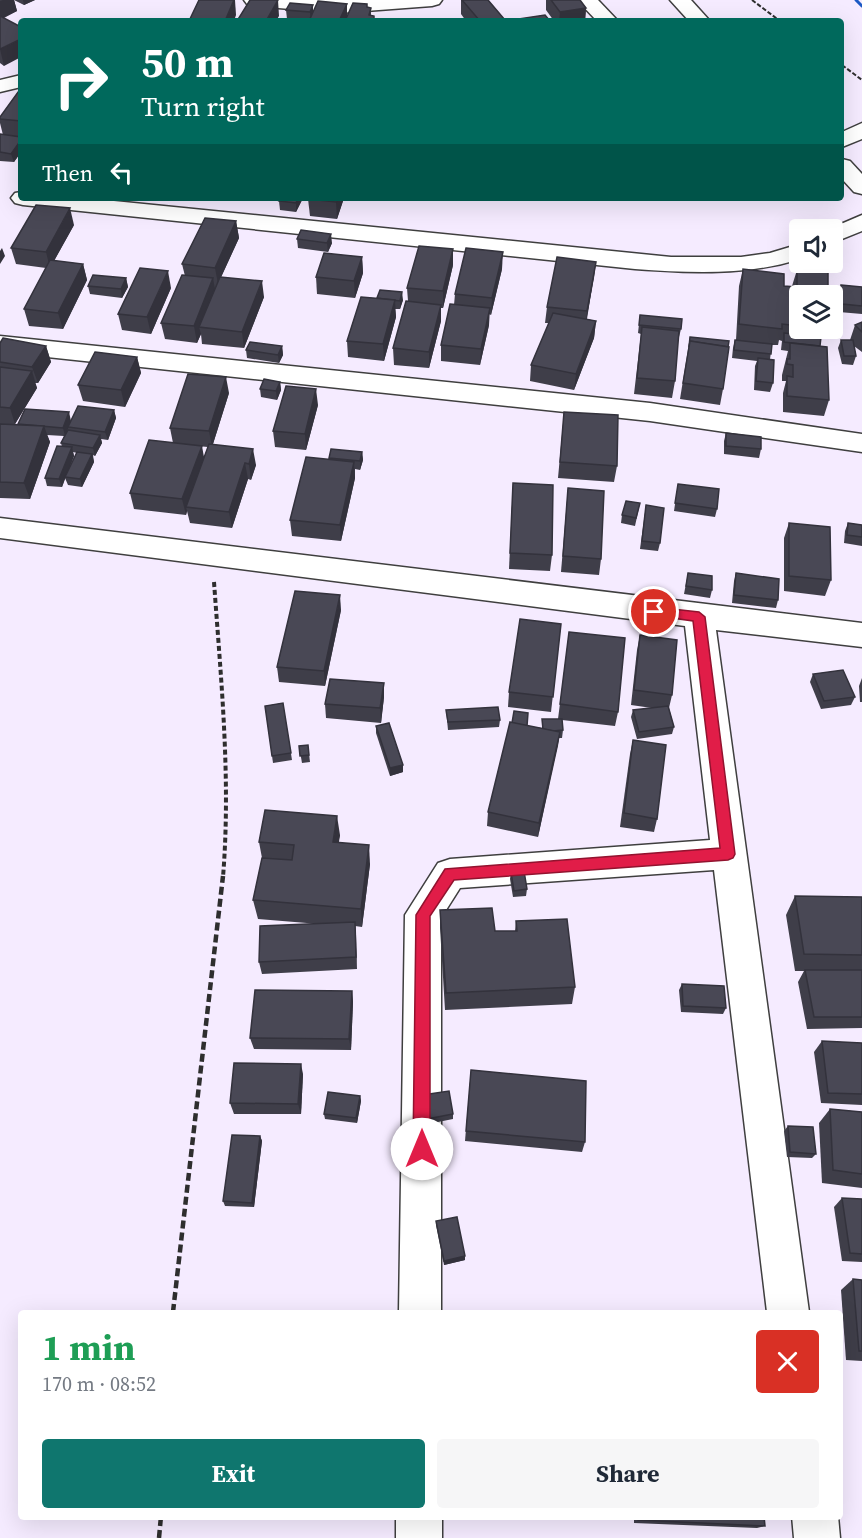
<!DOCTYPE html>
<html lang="en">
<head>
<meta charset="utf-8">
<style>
  body { margin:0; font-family:"Source Serif 4",serif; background:#f6f6f7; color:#1f2937; height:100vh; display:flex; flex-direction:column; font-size:22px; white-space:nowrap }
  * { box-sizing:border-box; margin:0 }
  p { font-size:20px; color:#747a83 }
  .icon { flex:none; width:33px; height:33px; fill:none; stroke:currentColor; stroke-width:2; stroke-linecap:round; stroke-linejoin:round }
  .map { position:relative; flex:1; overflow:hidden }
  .drawer { position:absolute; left:18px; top:1310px; width:825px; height:210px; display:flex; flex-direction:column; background:#fff; border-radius:6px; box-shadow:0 6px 24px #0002 }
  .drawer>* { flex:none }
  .guide { position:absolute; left:18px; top:18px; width:826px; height:183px; border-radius:6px; box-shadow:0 6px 24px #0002; background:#00695c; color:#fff; overflow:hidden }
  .tools { position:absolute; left:789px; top:219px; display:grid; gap:12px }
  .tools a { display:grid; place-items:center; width:54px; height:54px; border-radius:6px; background:#fff; box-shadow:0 6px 24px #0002; font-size:30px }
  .pin { position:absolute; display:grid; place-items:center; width:51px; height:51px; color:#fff; margin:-26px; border:3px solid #fff; border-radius:50%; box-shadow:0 2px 6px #0007 }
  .me { position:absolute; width:66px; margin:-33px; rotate:0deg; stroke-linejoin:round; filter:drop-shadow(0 0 4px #0008) }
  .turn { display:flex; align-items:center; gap:21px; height:126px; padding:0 24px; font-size:27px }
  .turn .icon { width:78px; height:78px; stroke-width:2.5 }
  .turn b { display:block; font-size:42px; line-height:51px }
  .then { display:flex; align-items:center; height:57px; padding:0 24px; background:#0003; gap:12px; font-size:22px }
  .round { display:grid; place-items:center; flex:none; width:63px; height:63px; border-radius:6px; background:#f6f6f7 }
  .summary { display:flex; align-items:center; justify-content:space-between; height:102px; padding:0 24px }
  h1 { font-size:36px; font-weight:700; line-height:45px; color:#1e9e55 }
  .button { display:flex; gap:12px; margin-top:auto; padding:12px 24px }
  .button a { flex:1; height:69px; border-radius:6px; background:#0f766e; color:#fff; font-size:24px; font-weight:700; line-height:69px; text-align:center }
  .button a+a { background:#f6f6f7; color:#1f2937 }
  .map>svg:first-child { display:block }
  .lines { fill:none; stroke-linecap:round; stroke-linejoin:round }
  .street-casing { stroke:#3f3f3f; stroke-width:3 }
  .path-far2 { stroke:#2e2e2e; stroke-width:2; stroke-dasharray:4.5 2; stroke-linecap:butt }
  .path-far1 { stroke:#2e2e2e; stroke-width:4; stroke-dasharray:5 3; stroke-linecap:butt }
  .path { stroke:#2e2e2e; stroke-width:4.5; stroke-dasharray:8 4; stroke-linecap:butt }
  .street { fill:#fff; fill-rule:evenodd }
  .rail { stroke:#1c59c4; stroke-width:3 }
  .wall { fill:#3f3e49; fill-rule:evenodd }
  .shaded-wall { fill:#33323c }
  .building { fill:#494855; stroke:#33323c; stroke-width:1.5 }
  .route { fill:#e11d48; stroke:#92132f; stroke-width:1.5 }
</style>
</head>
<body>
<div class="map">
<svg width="862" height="1538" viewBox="0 0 862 1538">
  <rect width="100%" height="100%" fill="#f5ebff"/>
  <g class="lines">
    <g class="street-casing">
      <g id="street">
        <path d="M244 0H442L439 4 432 6 339 13 254 6 247 4Z"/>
        <path d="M577 0H598L618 21H597Z"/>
        <path d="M670 0H691L710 21H689Z"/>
        <path d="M21 75V87L0 92V80Z"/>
        <path d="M862 123V139L842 147V132Z"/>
        <path d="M842 159 850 161 862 174V194L854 192 842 179Z"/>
        <path d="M21 192V198H84L671 257H741L770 253 800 244V259C746 276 691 273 635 269L23 205 15 203 11 198 15 193Z"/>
        <path d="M862 215V231L832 243V230H827Z"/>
        <path d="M0 336 650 403 862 434V452L650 421 0 352Z"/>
        <path d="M0 518 862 623V647L716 630 809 1312H767L714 870 460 888 441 918V1312H399L405 915 438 863 450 859 710 840 685 626 0 538Z"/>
        <rect x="396" y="1516" width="46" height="22"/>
        <path d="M792 1516H838L840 1538H794Z"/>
      </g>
    </g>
    <g class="path-far2">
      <path d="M752 0 780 21"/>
      <path d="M842 65 862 80"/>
    </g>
    <path class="path-far1" d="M214 582C221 680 231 778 223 877"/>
    <g class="path">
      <path d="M173 1312 223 876"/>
      <path d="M159 1538 161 1516"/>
    </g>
    <use href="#street" class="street"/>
    <path class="rail" d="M856 0 862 6"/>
  </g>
  <g class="wall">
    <path d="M0 0H14L17 11 4 18V66L0 63Z"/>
    <path d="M14 0H35L24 5Z"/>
    <path d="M461 0H488L505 21H466L461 14Z"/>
    <path d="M546 0H580L586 8 585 21H554L546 10Z"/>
    <path d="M347 4V16L367 7 371 8V16H374V21L309 20 287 19 286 10 313 5V11Z"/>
    <path d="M21 88V137L3 135 0 123V117Z"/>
    <path d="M0 134 21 137V152L14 162 0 161Z"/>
    <path d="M303 198 296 212 280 210 279 201Z"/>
    <path d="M344 198 337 219 310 216 308 199Z"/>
    <path d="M236 221 239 238 221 277 264 297 244 348 202 344 201 334 197 343 165 339 161 323 185 276 182 264Z"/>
    <path d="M74 225 54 261 83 264 87 280 63 329 29 326 24 309 46 268 16 264 11 248Z"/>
    <path d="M297 239 332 243 328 252 298 248Z"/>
    <path d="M362 257 363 273 355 298 317 294 316 277Z"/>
    <path d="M596 262 587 319 596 321 594 338 574 390 530 381 531 365 549 323H545L547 307Z"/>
    <path d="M811 262H828L800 296V328H825L824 332H818L817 337 820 346 829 400 824 416 783 412V393L786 381H782V375L788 351 781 350 782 341 779 340 778 345H772L770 359 773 383 770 392 754 390 755 366 757 361 732 358 733 348 735 340H736L739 286 743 269 784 286H792L797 270 809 271Z"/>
    <path d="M453 265 443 308H441V321L429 368 394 365 393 348 408 301 407 288Z"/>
    <path d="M502 269 491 315 489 314V325L480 365 441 361V345L454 305 455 294Z"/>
    <path d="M126 278 128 287 122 298 90 294 88 286Z"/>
    <path d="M841 285 862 287V314L839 312 838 294Z"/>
    <path d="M171 288 151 334 122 330 118 314Z"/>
    <path d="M361 297 403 300 400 309H395L396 317 384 361 348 357 347 341Z"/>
    <path d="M640 315 681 329 679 337H678L675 381 672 398 634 394 641 334 638 333Z"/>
    <path d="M862 322V352L854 346 856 356 853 365 842 364 838 348 841 340H850L855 325Z"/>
    <path d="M690 337 723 389 720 405 680 399Z"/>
    <path d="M0 343 46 346 51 362 38 383H35L37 388 15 424 71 421 114 410 116 418 108 440 101 439 102 443 95 456 93 455 94 462 82 487 68 485 65 478 62 487 47 486 45 478 62 447 61 443 64 436 47 435 50 442 30 499 0 498ZM73 452 77 453 68 471 74 456Z"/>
    <path d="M282 346 283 355 279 363 247 358 246 350Z"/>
    <path d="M137 357 141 373 125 407 83 401 78 385Z"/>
    <path d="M280 382 281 390 277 400 261 397 260 389Z"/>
    <path d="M229 393 213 444 256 465 251 480 248 479 232 528 190 523 187 511 186 515 134 509 130 493 173 443 170 428ZM197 446 208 447 204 457Z"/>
    <path d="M318 405 306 450 275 447 273 431Z"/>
    <path d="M564 412 617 466 614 482 558 478Z"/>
    <path d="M726 433 761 449 759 458 724 454V441Z"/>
    <path d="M362 452 363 460 360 470 355 469V478L341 541 292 536 290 520 329 458Z"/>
    <path d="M513 483 552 555 550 571 509 569Z"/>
    <path d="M678 484 717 509 715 517 674 511Z"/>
    <path d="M568 488 601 559 599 575 561 572Z"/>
    <path d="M640 503 635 526 621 523 622 515Z"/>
    <path d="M646 505 660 543 658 551 640 549Z"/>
    <path d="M789 523 831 580 825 596 784 591V538Z"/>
    <path d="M848 523 862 525V546L844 543 845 531Z"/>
    <path d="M688 573 712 590 710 598 684 594Z"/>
    <path d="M736 573 778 600 776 608 732 603 734 581Z"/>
    <path d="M341 610 325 686 279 682 277 667Z"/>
    <path d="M561 624 551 712 508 707 509 692Z"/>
    <path d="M569 632 618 712 615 726 562 720 563 730 562 738H559L538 837 487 826 488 812 527 726 542 728V719H558Z"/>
    <path d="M640 635 672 695 669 708 674 727 672 734 637 739 631 717 633 710 652 708 631 705 637 650Z"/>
    <path d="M813 674 855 697 851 705 821 709 810 682Z"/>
    <path d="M862 678V702H860L859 686Z"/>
    <path d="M384 683V697L381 723 326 718 325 704Z"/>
    <path d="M283 703 292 760 273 763 265 706Z"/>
    <path d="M446 710 500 720 499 727 448 730Z"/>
    <path d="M376 726 403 772 390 776 376 733Z"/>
    <path d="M633 740 657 819 654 832 620 827 630 754Z"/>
    <path d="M308 745 310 762 302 763 299 746Z"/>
    <path d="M340 835 338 843 370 864 362 927 355 926 357 969 262 974 259 962 319 924 258 919 253 900 262 858 259 842Z"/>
    <path d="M511 872 527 889 526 896 513 897 510 879Z"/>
    <path d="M795 896 862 897V1028L807 1029 798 982 804 971H795L786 915Z"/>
    <path d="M440 910 495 931H515L516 921 575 987 572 1004 445 1010 440 928Z"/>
    <path d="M682 984 726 1008 723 1014 681 1012 679 990Z"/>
    <path d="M352 991 353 1002 351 1050 254 1049 250 1038Z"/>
    <path d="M822 1041 862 1043V1105L821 1103 814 1052Z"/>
    <path d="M471 1070 585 1142 582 1152 465 1141Z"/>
    <path d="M303 1074 301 1114H234L230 1103Z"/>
    <path d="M423 1095 453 1114V1119L428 1124Z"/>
    <path d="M360 1096 361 1101 357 1123 325 1119 324 1114Z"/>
    <path d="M830 1109 862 1112V1188L822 1183 819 1123Z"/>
    <path d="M788 1126 816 1154 812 1158 787 1157 784 1131Z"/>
    <path d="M260 1136 262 1141 254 1207 225 1206 223 1201Z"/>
    <path d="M842 1198 862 1199V1262L842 1261 834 1207Z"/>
    <path d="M436 1221 465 1260 444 1265 436 1225Z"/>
    <path d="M853 1279 862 1280V1361L846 1360 841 1290Z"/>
    <path d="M634 1516H764L765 1526 757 1528 634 1523Z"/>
  </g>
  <g class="shaded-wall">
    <path d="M3 0H14L17 11 0 19V1Z"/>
    <path d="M23 0H35L24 5Z"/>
    <path d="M234 0H235L236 15 234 21H225Z"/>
    <path d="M278 0 279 16 276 21H266Z"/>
    <path d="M347 4V21H339Z"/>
    <path d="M313 5V13L311 21 310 12Z"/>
    <path d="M586 8 585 21H559L560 12Z"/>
    <path d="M21 39V57L4 66 0 49Z"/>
    <path d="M21 140V152L14 162 11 154Z"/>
    <path d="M298 198H303L296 212V203Z"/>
    <path d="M338 198H344L337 219 336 202Z"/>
    <path d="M70 208 74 225 50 268 46 252Z"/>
    <path d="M236 221 239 238 218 284 215 268Z"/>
    <path d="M331 234 332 243 328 252 327 243Z"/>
    <path d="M2 248 5 256 0 264V251Z"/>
    <path d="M453 249V265L443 308V291Z"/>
    <path d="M503 252 502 269 491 315 492 298Z"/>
    <path d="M362 257 363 273 355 298 354 281Z"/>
    <path d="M596 262 594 278 585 327 587 311Z"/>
    <path d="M83 264 87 280 63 329 58 313Z"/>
    <path d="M168 271 171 288 151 334 147 317Z"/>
    <path d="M126 278 128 287 122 298 121 289Z"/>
    <path d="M213 278 216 295 199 327 201 334 197 343 194 326Z"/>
    <path d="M262 281 264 297 244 348 242 332Z"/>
    <path d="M402 292 403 300 400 309V301Z"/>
    <path d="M395 300 396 317 384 361 383 344Z"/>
    <path d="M441 305V321L429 368V352Z"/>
    <path d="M490 308 489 325 480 365 481 349Z"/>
    <path d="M596 321 594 338 574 390 576 374Z"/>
    <path d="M46 346 51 362 38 383 32 367Z"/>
    <path d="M282 346 283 355 279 363 278 355Z"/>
    <path d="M137 357 141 373 125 407 121 390Z"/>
    <path d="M32 371 37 388 15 424 10 408Z"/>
    <path d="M226 377 229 393 212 447 209 431Z"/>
    <path d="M280 382 281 390 277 400 276 391Z"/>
    <path d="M316 389 318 405 306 450 305 434Z"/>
    <path d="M114 410 116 418 108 440 105 432Z"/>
    <path d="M69 412 71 421 65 436 63 428Z"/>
    <path d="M44 426 50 442 30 499 24 483Z"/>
    <path d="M100 435 102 443 95 456 93 448Z"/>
    <path d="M202 446 205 463 186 507 187 511 186 515 182 499Z"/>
    <path d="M72 447 74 456 62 487 59 479Z"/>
    <path d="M253 449 256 465 251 480 249 464Z"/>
    <path d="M362 452 363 460 360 470V461Z"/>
    <path d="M92 454 94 462 82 487 80 479Z"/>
    <path d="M354 462 355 478 341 541 340 525Z"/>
    <path d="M245 463 248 479 232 528 229 512Z"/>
    <path d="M340 595 341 610 325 686 324 671Z"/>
    <path d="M384 683V697L381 723 380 708Z"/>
    <path d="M560 732 558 746 538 837 539 823Z"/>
    <path d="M403 765V772L390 776V768Z"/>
    <path d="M337 816 340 835 336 861 333 842Z"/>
    <path d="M369 845 370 864 362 927 361 909Z"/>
    <path d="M355 922 356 934 357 969 356 957Z"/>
    <path d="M352 991 353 1002 351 1050 349 1039Z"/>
    <path d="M301 1064 303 1074 301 1114 298 1104Z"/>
    <path d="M360 1096 361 1101 357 1123 356 1118Z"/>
    <path d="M260 1136 262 1141 254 1207 252 1203Z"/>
    <path d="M465 1256V1260L444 1265V1261Z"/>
  </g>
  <g class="building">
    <path d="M199 0H234L225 21H189Z"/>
    <path d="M250 0H278L266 21H237Z"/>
    <path d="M462 0H488L505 20 500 21H480Z"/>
    <path d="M551 0H580L586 8 560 12Z"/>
    <path d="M318 1 347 4 339 21H309Z"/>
    <path d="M290 3 313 5 310 12 286 10Z"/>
    <path d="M353 3 367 4V7L371 8 369 15 374 16V21H377H345Z"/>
    <path d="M545 15 550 21H519L518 19Z"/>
    <path d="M0 16 21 27V39L0 49Z"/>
    <path d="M21 88V121L0 119V117Z"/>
    <path d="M0 134 21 137V140L11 154 0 152Z"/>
    <path d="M281 198H298L296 203 279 201Z"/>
    <path d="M309 198H338L336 202 308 199Z"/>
    <path d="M36 205 70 208 46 252 11 248Z"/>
    <path d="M205 218 236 221 215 268 182 264Z"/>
    <path d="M301 230 331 234 327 243 297 239Z"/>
    <path d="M419 246 453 249 443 291 407 288Z"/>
    <path d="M466 248 503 252 492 298 455 294Z"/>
    <path d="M324 253 362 257 354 281 316 277Z"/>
    <path d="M557 257 596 262 587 311 547 307Z"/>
    <path d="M50 260 83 264 58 313 24 309Z"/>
    <path d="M812 262H828V296H800V326L782 324V329L739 324 743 269 784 274V286L797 287V270L812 272Z"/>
    <path d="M140 268 168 271 147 317 118 314Z"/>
    <path d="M93 275 126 278 121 289 88 286Z"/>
    <path d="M182 275 213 278 194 326 161 323Z"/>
    <path d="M220 277 262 281 242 332 199 327Z"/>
    <path d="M841 285 862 287V306L842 304Z"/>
    <path d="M380 290 402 292 400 301 377 298Z"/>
    <path d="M361 297 395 300 383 344 347 341Z"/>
    <path d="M406 301 441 305 429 352 393 348Z"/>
    <path d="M450 304 490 308 481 349 441 345Z"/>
    <path d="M553 313 596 321 576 374 531 365Z"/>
    <path d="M640 315 682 319 681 329 639 325Z"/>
    <path d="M862 322V332L855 325Z"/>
    <path d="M642 327 679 331 675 381 637 378Z"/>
    <path d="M784 333 821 337 820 346 784 342Z"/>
    <path d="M690 337 729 341 728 347 690 341 689 347Z"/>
    <path d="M3 338 46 346 32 367 0 362V343Z"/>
    <path d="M735 340 772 344 771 354 734 350Z"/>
    <path d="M841 340H853L856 356H844Z"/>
    <path d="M690 341 729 347 723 389 683 383Z"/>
    <path d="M250 342 282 346 278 355 246 350Z"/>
    <path d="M790 343 827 347 829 400 787 396V376L793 377V365L787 364V359H790Z"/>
    <path d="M95 352 137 357 121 390 78 385Z"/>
    <path d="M758 358 774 360 773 383 756 381Z"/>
    <path d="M0 367 32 371 10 408 0 407Z"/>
    <path d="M188 374 226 377 209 431 170 428Z"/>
    <path d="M264 379 280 382 276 391 260 389Z"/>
    <path d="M286 386 316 389 305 434 273 431Z"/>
    <path d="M78 406 114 410 105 432 68 427Z"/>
    <path d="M25 409 69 412 63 428 18 424Z"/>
    <path d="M564 412 618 415 617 466 560 462Z"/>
    <path d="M0 424 44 426 24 483 0 482Z"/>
    <path d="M68 430 100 435 93 448 61 443Z"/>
    <path d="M726 433 761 437V449L726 446Z"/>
    <path d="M149 440 202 446 182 499 130 493Z"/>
    <path d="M209 444 253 449 249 464 245 463 229 512 186 507Z"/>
    <path d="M57 446 72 447 59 479 45 478Z"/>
    <path d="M331 449 362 452 360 461 329 458Z"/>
    <path d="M77 452 92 454 80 479 65 477Z"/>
    <path d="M306 457 354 462 340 525 290 520Z"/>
    <path d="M513 483 553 485 552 555 510 553Z"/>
    <path d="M678 484 719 489 717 509 675 503Z"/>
    <path d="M568 488 604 491 601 559 563 556Z"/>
    <path d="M626 501 640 503 636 518 622 515Z"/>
    <path d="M646 505 664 508 660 543 642 541Z"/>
    <path d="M789 523 830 527 831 580 789 576Z"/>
    <path d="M848 523 862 525V537L847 535Z"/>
    <path d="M688 573 712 576V590L686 586Z"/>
    <path d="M736 573 779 579 778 600 734 595Z"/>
    <path d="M295 591 340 595 324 671 277 667Z"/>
    <path d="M520 619 561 624 553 697 509 692Z"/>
    <path d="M569 632 625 638 618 712 560 704Z"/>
    <path d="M640 635 677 640 672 695 634 690Z"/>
    <path d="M843 670 855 697 824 701 813 674Z"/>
    <path d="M330 679 384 683 380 708 325 704Z"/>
    <path d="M283 703 291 753 272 756 265 706Z"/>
    <path d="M668 706 674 727 639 732 633 710Z"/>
    <path d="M498 707 500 720 448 722 446 710Z"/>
    <path d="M514 711 528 713 527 726 512 723Z"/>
    <path d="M542 719H562L563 730 553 731 543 729Z"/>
    <path d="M510 722 560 732 539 823 488 812Z"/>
    <path d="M389 723 403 765 390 768 376 726Z"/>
    <path d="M633 740 666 745 657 819 624 813Z"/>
    <path d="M308 745 309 755 300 756 299 746Z"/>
    <path d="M265 810 337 816 333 842 369 845 361 909 253 900 262 858 292 860 294 845 259 842Z"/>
    <path d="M524 871 527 889 514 891 511 872Z"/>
    <path d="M795 896 862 897V955L804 954Z"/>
    <path d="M492 908 495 931H517L516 921 567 919 575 987 446 993 440 910Z"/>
    <path d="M355 922 356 957 259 962 260 926Z"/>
    <path d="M805 970H862V1017H814Z"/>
    <path d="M682 984 724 986 726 1008 683 1006Z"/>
    <path d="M255 990 352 991 349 1039 250 1038Z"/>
    <path d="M822 1041 862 1043V1094L828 1093Z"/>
    <path d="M234 1063 301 1064 298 1104 230 1103Z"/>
    <path d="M471 1070 586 1081 585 1142 466 1131Z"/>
    <path d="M449 1091 453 1114 427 1119 423 1095Z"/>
    <path d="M328 1092 360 1096 356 1118 324 1114Z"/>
    <path d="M830 1109 862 1112V1174L833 1170Z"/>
    <path d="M788 1126 813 1127 816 1154 790 1152Z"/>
    <path d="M232 1135 260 1136 252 1203 223 1201Z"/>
    <path d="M842 1198 862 1199V1254L850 1253Z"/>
    <path d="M457 1217 465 1256 444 1261 436 1221Z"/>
    <path d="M853 1279 862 1280V1351H859Z"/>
    <path d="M638 1516H764L765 1526 638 1520Z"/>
  </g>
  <path class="route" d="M654 607 699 612 705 617 735 854 733 858 728 860 454 880 430 916V1149L427 1154 422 1157 416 1154 413 1149 416 915 445 869 720 848 693 621 650 615 648 612Z"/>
</svg>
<div class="tools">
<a><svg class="icon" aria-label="sound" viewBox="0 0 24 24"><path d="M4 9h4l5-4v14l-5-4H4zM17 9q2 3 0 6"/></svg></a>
<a><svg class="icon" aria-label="layers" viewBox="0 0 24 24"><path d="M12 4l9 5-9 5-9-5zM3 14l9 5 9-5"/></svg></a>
</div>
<div class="pin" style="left:654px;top:612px;background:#d93025"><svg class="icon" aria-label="arrive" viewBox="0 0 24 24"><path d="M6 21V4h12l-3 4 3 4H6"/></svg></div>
<svg class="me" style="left:422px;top:1149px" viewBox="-20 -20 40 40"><circle r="19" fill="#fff"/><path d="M0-13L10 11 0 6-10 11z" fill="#e11d48"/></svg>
<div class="guide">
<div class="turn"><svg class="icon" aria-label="right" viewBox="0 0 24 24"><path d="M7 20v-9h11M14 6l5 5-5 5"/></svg><div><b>50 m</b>Turn right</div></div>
<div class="then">Then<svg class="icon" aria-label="left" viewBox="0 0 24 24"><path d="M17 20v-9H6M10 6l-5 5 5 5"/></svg></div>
</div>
<section class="drawer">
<div class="summary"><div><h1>1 min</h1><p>170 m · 08:52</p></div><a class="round" style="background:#d93025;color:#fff"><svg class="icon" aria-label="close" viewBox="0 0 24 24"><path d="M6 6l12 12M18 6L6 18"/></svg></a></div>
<div class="button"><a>Exit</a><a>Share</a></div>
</section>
</div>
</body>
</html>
